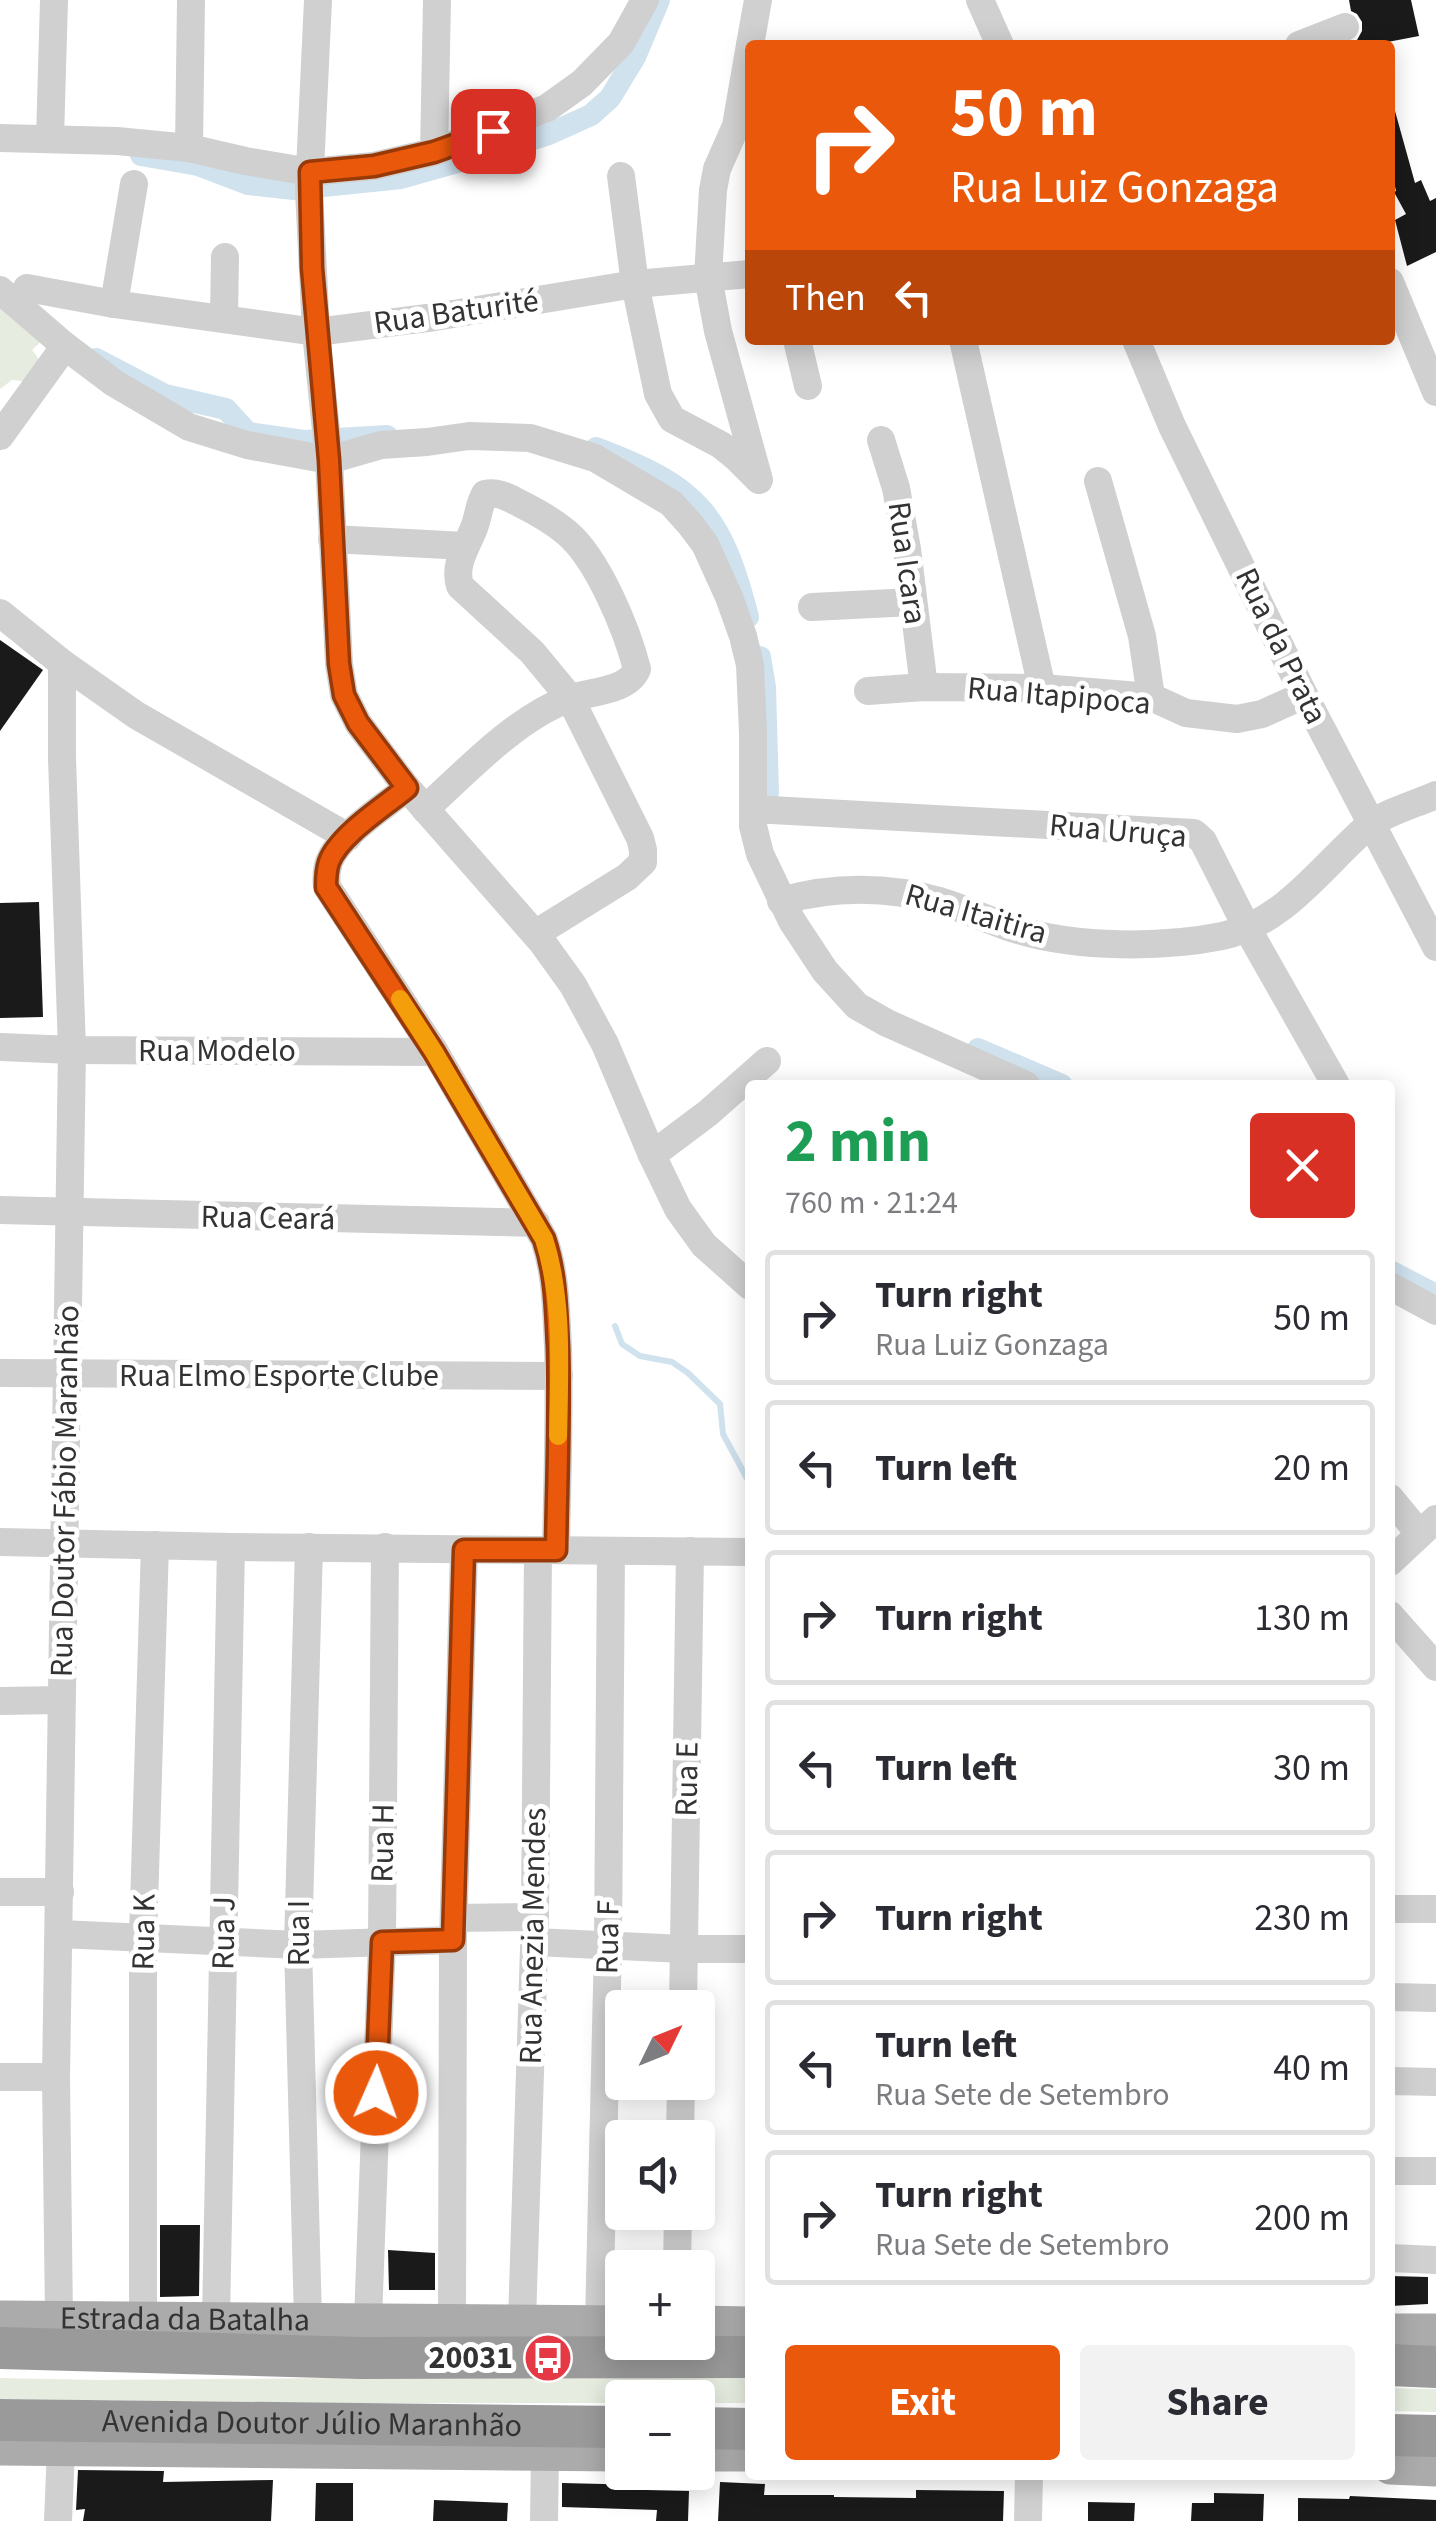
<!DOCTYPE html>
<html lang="en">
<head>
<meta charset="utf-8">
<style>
  body { margin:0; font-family:"Source Sans 3",sans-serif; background:#f2f2f3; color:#2b2b33; height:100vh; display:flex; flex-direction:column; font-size:38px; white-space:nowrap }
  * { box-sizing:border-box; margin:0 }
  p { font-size:32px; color:#7c7c81 }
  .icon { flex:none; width:55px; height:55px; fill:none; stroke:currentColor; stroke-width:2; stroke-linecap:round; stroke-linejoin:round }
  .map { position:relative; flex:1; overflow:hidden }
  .side { position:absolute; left:745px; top:1080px; width:650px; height:1400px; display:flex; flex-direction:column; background:#fff; border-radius:10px; box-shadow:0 5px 25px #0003 }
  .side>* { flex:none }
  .guide { position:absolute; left:745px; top:40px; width:650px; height:305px; border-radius:10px; box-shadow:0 5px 25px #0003; background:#ea580c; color:#fff; overflow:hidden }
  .needle { width:65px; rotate:47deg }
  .fabs { position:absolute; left:605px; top:1990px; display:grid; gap:20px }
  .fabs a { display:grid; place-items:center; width:110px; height:110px; border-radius:10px; background:#fff; box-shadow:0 5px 25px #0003; font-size:50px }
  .pin { position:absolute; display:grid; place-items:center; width:85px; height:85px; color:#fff; margin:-42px; border-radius:20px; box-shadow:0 5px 15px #0006 }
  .me { position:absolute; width:110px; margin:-55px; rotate:2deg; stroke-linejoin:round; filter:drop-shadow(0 0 8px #0008) }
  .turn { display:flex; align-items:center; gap:35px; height:210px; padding:0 40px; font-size:45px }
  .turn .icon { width:130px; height:130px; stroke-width:2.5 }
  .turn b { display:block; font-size:70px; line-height:85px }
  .then { display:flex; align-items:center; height:95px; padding:0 40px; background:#0003; gap:20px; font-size:38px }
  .round { display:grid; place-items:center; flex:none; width:105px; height:105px; border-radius:10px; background:#f2f2f3 }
  .headline { display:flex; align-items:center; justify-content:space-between; height:170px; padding:0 40px }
  h1 { font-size:60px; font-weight:700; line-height:75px; color:#1e9e55 }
  .action { display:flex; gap:20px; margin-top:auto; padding:20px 40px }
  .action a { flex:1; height:115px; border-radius:10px; background:#ea580c; color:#fff; font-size:40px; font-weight:700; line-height:115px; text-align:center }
  .action a+a { background:#f2f2f3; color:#2b2b33 }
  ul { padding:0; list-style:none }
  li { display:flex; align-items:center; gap:30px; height:135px; margin:0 20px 15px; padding:0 20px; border:5px solid #e1e1e2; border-radius:10px }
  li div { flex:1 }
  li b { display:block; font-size:38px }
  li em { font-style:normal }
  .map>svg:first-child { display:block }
  .green { fill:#e6ecdf }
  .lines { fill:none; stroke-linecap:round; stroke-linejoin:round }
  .stream { stroke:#cfe2ee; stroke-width:6 }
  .canal { stroke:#cfe2ee; stroke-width:22 }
  .building { fill:#1a1a1a }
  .minor { stroke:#d0d0d0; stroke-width:28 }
  .major { stroke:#ababab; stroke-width:35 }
  .highway { stroke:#9a9a9a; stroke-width:42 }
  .route-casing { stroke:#983908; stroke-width:25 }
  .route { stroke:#ea580c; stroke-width:18 }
  .slow { stroke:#f59e0b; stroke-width:18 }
  .labels { text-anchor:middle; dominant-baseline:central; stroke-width:10; stroke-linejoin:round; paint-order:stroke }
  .street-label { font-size:32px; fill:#333; stroke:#fff }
  .poi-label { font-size:32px; font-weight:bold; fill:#333; stroke:#fff; text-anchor:end }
</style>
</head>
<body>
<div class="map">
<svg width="1436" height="2521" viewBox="0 0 1436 2521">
  <rect width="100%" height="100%" fill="#fff"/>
  <g class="green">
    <path d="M0 295 49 334 32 350 44 366 32 382 12 380 0 389Z"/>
    <path d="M699 2375 750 2376V2403H698V2398H622V2403H329L0 2399V2378L99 2380Z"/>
    <path d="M1390 2388 1436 2389V2412L1390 2411Z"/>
  </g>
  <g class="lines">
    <path class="stream" d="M615 1326 622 1344 640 1356 672 1362 688 1373 720 1404 723 1434 750 1484"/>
    <g class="canal">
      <path d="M141 155 198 165 248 184 294 189 401 178 479 156 549 134 591 115 610 98 635 57 659 0"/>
      <path d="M96 359 165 395 226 409 248 433 304 441 387 436"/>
      <path d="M596 448C697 486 721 512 748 617"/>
      <path d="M760 657 765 687 768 793"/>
      <path d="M978 1049 1062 1085"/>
      <path d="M1390 1271 1436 1295"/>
    </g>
  </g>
  <g class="building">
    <path d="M1349 0H1411L1419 36 1372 45H1358L1357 40 1362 31V22L1357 14 1351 11Z"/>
    <path d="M1395 111 1415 183 1421 180 1430 201 1436 198V252L1407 266 1395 220 1406 214 1394 192 1396 191 1390 164V112Z"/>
    <path d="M0 640 43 670 0 731Z"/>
    <path d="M39 902 43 1017 0 1018V903Z"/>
    <path d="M160 2225H200L199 2296 160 2297Z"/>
    <path d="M388 2250 435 2253V2290H389Z"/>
    <path d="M1390 2276 1428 2277V2304L1390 2306Z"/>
    <path d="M78 2470 164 2471 163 2482 273 2480 271 2521H83L85 2509 76 2510Z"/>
    <path d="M720 2482 765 2484 764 2495H834V2497L916 2498V2490L1004 2491 1003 2521H718Z"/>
    <path d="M316 2483H353V2521H315Z"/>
    <path d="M562 2483 645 2485 646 2490 689 2491 688 2521H656L657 2510 562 2507Z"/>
    <path d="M1214 2493 1264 2494 1263 2521H1191L1192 2503H1214Z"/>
    <path d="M1350 2496 1436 2500V2521H1298V2498L1349 2499Z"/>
    <path d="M434 2500 508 2503 507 2521H433Z"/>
    <path d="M1088 2502 1135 2503 1134 2521H1088Z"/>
  </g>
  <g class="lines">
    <g class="minor">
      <path d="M318 0 309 191 316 332 329 460 339 664 344 695 358 723 407 788 542 942 573 985 605 1044 652 1155 678 1209 704 1245 750 1286"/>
      <path d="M980 0 1000 45"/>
      <path d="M750 45 736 126 717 169 713 190 708 277 718 331 759 480"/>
      <path d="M750 45 758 0"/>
      <path d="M1299 45 1345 27"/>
      <path d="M0 138 117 141 189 148 245 161 310 172 374 166 434 152 547 108 582 83 621 43 645 0"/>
      <path d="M50 139 54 0"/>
      <path d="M189 148 191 0"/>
      <path d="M434 152 437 0"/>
      <path d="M621 176 635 284 658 394 672 419 721 445 736 457 758 479"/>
      <path d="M1390 282 1436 392"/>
      <path d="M27 288 114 304 316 332 435 317 635 284 750 274"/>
      <path d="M0 290 65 346 114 383 189 427 247 445 329 460 381 445 427 442 469 436 530 438 595 458 671 503 690 524 705 544 729 597 743 636 750 665 753 733V826L760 854 792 921 825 971 857 1006 887 1023 1026 1085"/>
      <path d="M114 304 134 184"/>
      <path d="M224 317 225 257"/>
      <path d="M797 340 808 386"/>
      <path d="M963 340 1042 688"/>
      <path d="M1136 340 1172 426 1304 695 1436 947"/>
      <path d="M0 436 65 346"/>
      <path d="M881 440 896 488 907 549 924 687"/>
      <path d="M1098 481 1142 636 1151 697"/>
      <path d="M332 539 465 546"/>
      <path d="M812 607 913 602"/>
      <path d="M0 613 62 663 136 715 348 837"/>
      <path d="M868 691 924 687 1042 688 1151 697 1186 713 1237 719 1262 714 1304 695"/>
      <path d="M407 788C385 806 339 835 329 862 326 871 326 879 327 887L435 1052 544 1239C556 1274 556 1310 558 1347 560 1415 557 1483 556 1550"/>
      <path d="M425 809C467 771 515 719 568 699 589 691 628 692 637 669 627 630 598 559 567 533 553 521 537 512 521 504 509 498 499 491 485 494 479 504 479 514 475 525 468 546 453 563 460 586L532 652 570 698 640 838 643 850V862L627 877 535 934"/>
      <path d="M753 809 1194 833 1203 841 1247 928 1336 1085"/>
      <path d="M781 901C832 886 889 886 939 901 966 909 991 922 1018 930 1077 948 1163 948 1222 936 1284 923 1322 866 1367 827 1383 813 1416 804 1436 795"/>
      <path d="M0 1047 72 1050 435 1052"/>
      <path d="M652 1155 708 1113 767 1061"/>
      <path d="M0 1210 536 1223"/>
      <path d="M1390 1286 1436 1311"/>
      <path d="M0 1373 559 1376"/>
      <path d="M1390 1498 1419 1533"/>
      <path d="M0 1542 231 1547 750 1552"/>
      <path d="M1390 1562 1436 1519"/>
      <path d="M1390 1615 1436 1667"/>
      <path d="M0 1701 61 1700"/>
      <path d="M0 1892H60"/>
      <path d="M1390 1909H1436"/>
      <path d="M454 1918 535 1917"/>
      <path d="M60 1934 298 1945 453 1940"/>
      <path d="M535 1942 684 1949H750"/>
      <path d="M1390 1997 1436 1998"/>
      <path d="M683 2008 690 1551"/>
      <path d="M0 2077H56"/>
      <path d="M1390 2081 1436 2082"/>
      <path d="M680 2138 681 2082"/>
      <path d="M1390 2171H1436"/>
      <path d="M1390 2258 1436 2260"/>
      <path d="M677 2268 678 2212"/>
      <path d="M59 2319 56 2077 72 1050 62 758V663"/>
      <path d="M143 2320V1938L155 1545"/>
      <path d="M216 2320 231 1547"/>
      <path d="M308 2320 298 1945 309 1547"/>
      <path d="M368 2320 382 1941 385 1547"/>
      <path d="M452 2320 453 1940 464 1550"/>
      <path d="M522 2321 535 1917 538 1550"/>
      <path d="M599 2322 608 1945 611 1551"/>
      <path d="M58 2521 61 2449"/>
      <path d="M544 2521 545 2454"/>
      <path d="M1028 2521 1029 2475"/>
    </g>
    <g class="major">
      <path id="s1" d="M0 2318 622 2323"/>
      <path d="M698 2323 750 2324"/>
      <path d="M1390 2331H1436"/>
      <path d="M0 2448 622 2454"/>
      <path d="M698 2454H750"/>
      <path d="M1390 2467 1436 2469"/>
    </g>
    <g class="highway">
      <path d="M0 2348 361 2358 750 2357"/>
      <path d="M1390 2365 1436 2367"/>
      <path id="s2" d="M0 2420 622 2427"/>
      <path d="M698 2428 750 2429"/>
      <path d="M1390 2435 1436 2436"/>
    </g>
  </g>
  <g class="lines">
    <g class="route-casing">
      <path id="route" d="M376 2093 382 1942 453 1940 464 1550H556C557 1483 560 1414 558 1347 556 1310 556 1274 544 1239L434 1052 326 887C326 879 326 871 329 862 339 835 385 806 407 788L358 723 344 695 339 664 329 460 312 268 310 172 374 166 434 152 493 131"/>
    </g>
    <use href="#route" class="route"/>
    <path class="slow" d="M400 999 434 1052 544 1239C564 1301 559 1372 558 1436"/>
  </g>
  <defs>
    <g id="bus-disc" transform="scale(2.5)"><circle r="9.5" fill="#e63946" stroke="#fff"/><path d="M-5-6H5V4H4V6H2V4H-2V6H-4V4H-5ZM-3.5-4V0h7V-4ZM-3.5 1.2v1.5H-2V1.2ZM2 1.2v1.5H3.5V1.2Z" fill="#fff"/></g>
  </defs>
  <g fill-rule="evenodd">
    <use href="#bus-disc" x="548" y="2358"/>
  </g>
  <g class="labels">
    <g class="street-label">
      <text transform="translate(456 312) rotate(-8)">Rua Baturité</text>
      <text transform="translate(907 563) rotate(82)">Rua Icara</text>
      <text transform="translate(1281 646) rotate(64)">Rua da Prata</text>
      <text transform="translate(1059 696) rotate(5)">Rua Itapipoca</text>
      <text transform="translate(1118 831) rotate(5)">Rua Uruça</text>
      <text transform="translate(976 914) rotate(16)">Rua Itaitira</text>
      <text x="217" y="1051">Rua Modelo</text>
      <text transform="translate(268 1218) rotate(1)">Rua Ceará</text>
      <text x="279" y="1376">Rua Elmo Esporte Clube</text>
      <text transform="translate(65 1491) rotate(-89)">Rua Doutor Fábio Maranhão</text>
      <text transform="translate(687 1779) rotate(-89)">Rua E</text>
      <text transform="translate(383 1843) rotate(-89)">Rua H</text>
      <text transform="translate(144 1932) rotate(-89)">Rua K</text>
      <text transform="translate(224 1933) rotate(-89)">Rua J</text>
      <text transform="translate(299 1933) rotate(-90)">Rua I</text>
      <text transform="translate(533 1936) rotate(-89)">Rua Anezia Mendes</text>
      <text transform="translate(608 1937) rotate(-89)">Rua F</text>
      <text stroke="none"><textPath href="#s1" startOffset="185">Estrada da Batalha</textPath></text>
      <text stroke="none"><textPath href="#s2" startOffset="312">Avenida Doutor Júlio Maranhão</textPath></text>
    </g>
    <g class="poi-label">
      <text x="513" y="2358">20031</text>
    </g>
  </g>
</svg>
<div class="fabs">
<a><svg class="needle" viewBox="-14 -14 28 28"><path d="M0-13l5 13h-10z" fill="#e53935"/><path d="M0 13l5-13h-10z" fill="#7c7c81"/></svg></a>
<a><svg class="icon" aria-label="sound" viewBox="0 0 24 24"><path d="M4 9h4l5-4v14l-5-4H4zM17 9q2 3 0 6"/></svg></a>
<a>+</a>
<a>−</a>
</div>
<div class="pin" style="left:493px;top:131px;background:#d93025"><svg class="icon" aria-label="arrive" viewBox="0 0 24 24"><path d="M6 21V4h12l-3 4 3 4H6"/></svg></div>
<svg class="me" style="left:376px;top:2093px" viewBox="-20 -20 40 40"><circle r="17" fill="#ea580c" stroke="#fff" stroke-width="3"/><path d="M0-11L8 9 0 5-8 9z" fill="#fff"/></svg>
<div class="guide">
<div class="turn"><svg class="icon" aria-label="right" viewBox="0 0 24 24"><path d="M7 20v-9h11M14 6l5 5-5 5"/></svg><div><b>50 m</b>Rua Luiz Gonzaga</div></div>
<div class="then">Then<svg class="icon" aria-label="left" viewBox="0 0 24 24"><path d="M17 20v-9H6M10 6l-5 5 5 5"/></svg></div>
</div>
<section class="side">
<div class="headline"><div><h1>2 min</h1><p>760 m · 21:24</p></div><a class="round" style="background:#d93025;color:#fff"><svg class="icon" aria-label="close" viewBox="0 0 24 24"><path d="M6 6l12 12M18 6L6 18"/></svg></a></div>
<ul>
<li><svg class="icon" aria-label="right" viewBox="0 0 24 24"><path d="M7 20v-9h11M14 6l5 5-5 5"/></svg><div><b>Turn right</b><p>Rua Luiz Gonzaga</p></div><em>50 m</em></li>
<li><svg class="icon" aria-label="left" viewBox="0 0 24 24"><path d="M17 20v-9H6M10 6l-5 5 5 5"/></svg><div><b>Turn left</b></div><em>20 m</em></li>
<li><svg class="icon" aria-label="right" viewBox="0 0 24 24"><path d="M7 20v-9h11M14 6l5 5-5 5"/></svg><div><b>Turn right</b></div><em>130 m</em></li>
<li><svg class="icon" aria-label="left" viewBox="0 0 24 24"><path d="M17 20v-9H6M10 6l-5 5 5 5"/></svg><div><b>Turn left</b></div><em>30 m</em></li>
<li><svg class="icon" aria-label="right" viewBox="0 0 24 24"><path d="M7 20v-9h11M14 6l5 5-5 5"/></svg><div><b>Turn right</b></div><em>230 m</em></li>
<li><svg class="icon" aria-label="left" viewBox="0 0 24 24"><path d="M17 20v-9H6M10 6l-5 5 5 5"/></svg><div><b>Turn left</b><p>Rua Sete de Setembro</p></div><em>40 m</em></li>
<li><svg class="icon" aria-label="right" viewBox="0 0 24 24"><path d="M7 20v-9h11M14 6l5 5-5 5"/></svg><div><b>Turn right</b><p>Rua Sete de Setembro</p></div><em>200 m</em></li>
</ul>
<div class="action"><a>Exit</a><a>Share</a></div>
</section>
</div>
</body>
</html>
